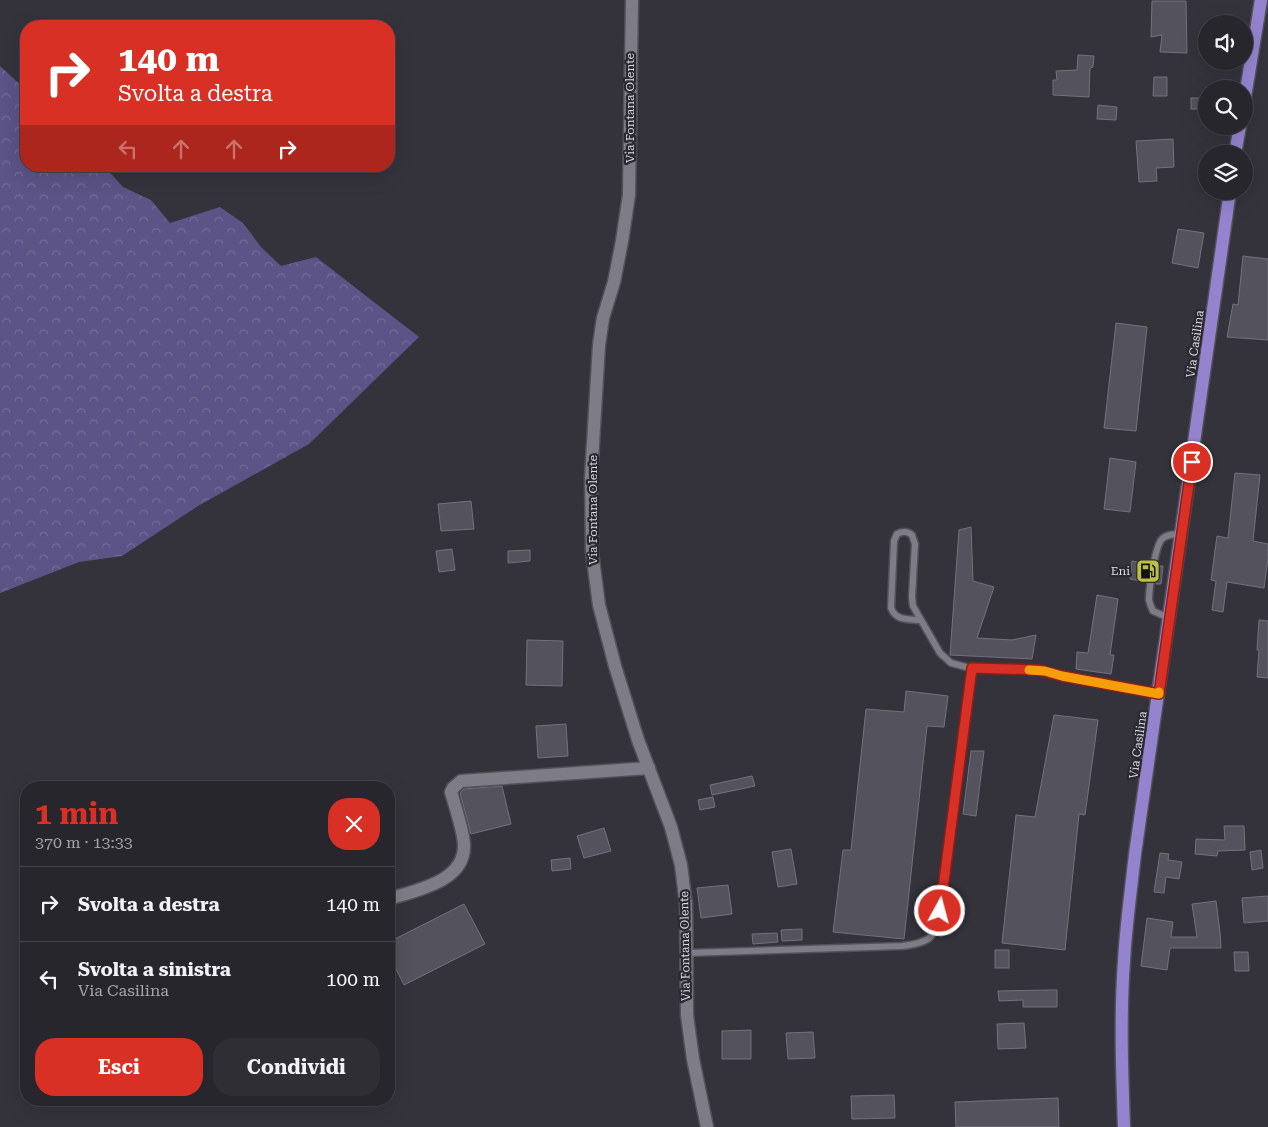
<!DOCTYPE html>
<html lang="it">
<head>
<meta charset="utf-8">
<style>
  body { margin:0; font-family:"Roboto Serif",serif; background:#2f2e35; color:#f1f3f6; height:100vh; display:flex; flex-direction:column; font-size:19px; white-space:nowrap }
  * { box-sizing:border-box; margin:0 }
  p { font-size:16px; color:#a4a5aa }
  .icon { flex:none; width:28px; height:28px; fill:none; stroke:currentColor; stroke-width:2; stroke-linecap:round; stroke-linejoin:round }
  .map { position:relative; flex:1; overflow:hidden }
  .drawer { position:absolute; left:20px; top:781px; width:375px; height:325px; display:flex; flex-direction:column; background:#27262d; border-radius:20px; box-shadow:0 5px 20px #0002,0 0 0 1px #434349 }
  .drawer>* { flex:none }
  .top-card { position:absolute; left:20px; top:20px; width:375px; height:152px; border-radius:20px; box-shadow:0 5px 20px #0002,0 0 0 1px #434349; background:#d93025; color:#fff; overflow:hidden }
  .fabs { position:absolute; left:1198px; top:15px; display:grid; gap:10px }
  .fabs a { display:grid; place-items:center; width:55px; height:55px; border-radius:50%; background:#27262d; box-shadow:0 5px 20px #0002,0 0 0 1px #434349; font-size:25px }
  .pin { position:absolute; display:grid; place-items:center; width:42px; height:42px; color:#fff; margin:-21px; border:2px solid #fff; border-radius:50%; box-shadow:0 1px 5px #0007 }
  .me { position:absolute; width:55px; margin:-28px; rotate:7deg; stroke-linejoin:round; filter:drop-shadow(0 0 4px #0008) }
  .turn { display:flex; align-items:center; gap:18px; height:105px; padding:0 15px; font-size:22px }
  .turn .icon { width:65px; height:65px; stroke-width:2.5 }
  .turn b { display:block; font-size:35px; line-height:42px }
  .lanes { display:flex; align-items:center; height:48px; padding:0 15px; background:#0003; justify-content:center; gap:25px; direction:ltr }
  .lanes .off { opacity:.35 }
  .round { display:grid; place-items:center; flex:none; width:52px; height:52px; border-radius:20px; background:#2f2e35 }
  .head { display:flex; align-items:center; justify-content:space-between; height:85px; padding:0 15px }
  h1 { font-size:30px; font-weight:700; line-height:38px; color:#d93025 }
  .cta { display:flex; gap:10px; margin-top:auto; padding:10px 15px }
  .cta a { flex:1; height:58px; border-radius:20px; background:#d93025; color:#fff; font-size:20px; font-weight:700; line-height:58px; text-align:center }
  .cta a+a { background:#2f2e35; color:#f1f3f6 }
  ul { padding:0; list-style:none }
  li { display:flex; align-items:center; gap:15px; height:75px; padding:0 15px; border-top:1px solid #434349 }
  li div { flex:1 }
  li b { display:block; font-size:19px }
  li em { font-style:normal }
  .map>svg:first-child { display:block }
  .forest { fill:url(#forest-crowns) }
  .building { fill:#54535d; stroke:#73717b }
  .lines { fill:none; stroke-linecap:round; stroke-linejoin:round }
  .service-casing { stroke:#515158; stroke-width:9 }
  .minor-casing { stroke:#515158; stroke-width:15 }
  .primary-casing { stroke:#515158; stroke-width:15 }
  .service { stroke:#7e7d87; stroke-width:6 }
  .minor { stroke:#7e7d87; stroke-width:12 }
  .primary { stroke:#9484cf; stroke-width:12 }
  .route-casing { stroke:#8d1f18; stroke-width:12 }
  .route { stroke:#d93025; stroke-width:9 }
  .slow { stroke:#f59e0b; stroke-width:9 }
  .labels { text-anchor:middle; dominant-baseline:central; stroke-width:4.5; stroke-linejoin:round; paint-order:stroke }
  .street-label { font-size:12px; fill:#dbdbe0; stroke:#2a2932 }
  .poi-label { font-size:12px; fill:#dbdbe0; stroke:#2a2932; text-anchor:end }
</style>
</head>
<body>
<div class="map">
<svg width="1268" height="1127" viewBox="0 0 1268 1127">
  <defs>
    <pattern id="forest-crowns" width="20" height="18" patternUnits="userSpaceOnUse" patternTransform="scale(1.25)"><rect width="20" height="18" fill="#5c5386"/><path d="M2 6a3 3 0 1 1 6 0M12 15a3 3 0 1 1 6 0" fill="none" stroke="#736b97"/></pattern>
  </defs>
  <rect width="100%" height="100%" fill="#34333c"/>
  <path class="forest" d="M0 66 26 90V166H104L123 187 151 200 170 223 220 207 243 223 261 247 281 266 316 257 419 337 309 444 198 506 122 556 79 562 0 593Z"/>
  <g class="building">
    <path d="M1152 1H1186L1187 53 1160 52 1162 35 1151 37Z"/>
    <path d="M1078 55 1094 56 1093 67 1090 68 1089 97 1053 95V80H1057L1056 71 1077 70Z"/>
    <path d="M1154 77H1167V96H1153Z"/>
    <rect x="1191" y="98" width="14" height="11"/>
    <path d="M1098 105 1117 107 1116 120 1097 119Z"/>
    <path d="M1173 139 1174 167 1156 168 1157 181 1139 182 1136 141Z"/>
    <path d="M1178 229 1204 233 1198 268 1172 263Z"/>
    <path d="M1243 256 1268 259V340L1227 337 1233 304 1238 305Z"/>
    <path d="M1116 323 1147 327 1136 431 1104 428Z"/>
    <path d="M1110 458 1136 462 1130 512 1104 509Z"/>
    <path d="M1235 473 1260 475 1253 541 1268 544V558L1264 588 1227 582 1223 612 1212 610 1216 581 1211 580 1217 536 1228 538Z"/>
    <path d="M471 501 474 529 441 531 438 504Z"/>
    <path d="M971 527 973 581 994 587 977 638 1012 640 1036 635 1032 659 950 655 959 530Z"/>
    <path d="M452 549 455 570 439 572 436 551Z"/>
    <path d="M530 550V561L508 563V551Z"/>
    <path d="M1132 561 1149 564 1146 582 1130 579Z"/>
    <path d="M1158 566H1163L1161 584H1156Z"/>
    <path d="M1097 595 1118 599 1110 655H1114L1111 674 1076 669 1077 652 1088 653Z"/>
    <path d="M1259 620 1268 621V678L1257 677 1259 650H1257Z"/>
    <path d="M527 640 563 641 562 686 526 685Z"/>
    <path d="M906 691 948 696 944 727 927 726 904 939 833 932 843 850H851L866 709 904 712Z"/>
    <path d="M1054 715 1098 720 1085 815 1079 814 1065 950 1002 943 1016 815 1035 817Z"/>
    <path d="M566 724 568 756 538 758 536 726Z"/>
    <path d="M971 751H984L976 816 963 814Z"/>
    <path d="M752 776 755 786 712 795 710 785Z"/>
    <path d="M502 786 511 824 471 834 460 793 464 789Z"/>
    <path d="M713 797 715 807 700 810 698 800Z"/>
    <path d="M1224 826H1244L1245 850 1218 851 1217 856 1195 854 1196 839 1225 840Z"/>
    <path d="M604 828 611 851 584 858 577 836Z"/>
    <path d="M791 849 797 884 778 887 772 852Z"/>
    <path d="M1261 850 1263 868 1252 870 1250 852Z"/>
    <path d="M1160 853 1169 854 1168 860 1182 862 1179 879 1166 877 1164 893 1154 892Z"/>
    <path d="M570 858 571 869 552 871 551 860Z"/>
    <path d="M728 885 732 914 701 918 697 888Z"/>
    <path d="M1268 896V921L1244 923 1242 898Z"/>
    <path d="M1216 901 1220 932 1221 948H1170L1167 970 1141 966 1147 918 1173 922 1171 937H1197L1192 904Z"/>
    <path d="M464 904 485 944 404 985 389 955V942Z"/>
    <path d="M802 929V940L782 941 781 930Z"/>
    <path d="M777 933 778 942 753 944 752 934Z"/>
    <rect x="995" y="950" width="14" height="18"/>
    <path d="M1234 952H1248L1249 971H1235Z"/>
    <path d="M1049 990H1057V1007H1023V1000L999 1001 998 991Z"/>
    <path d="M1024 1023 1026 1048 998 1049 997 1024Z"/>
    <path d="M751 1030V1059H722V1031Z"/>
    <path d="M813 1032 815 1058 788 1059 786 1033Z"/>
    <path d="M894 1095 895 1118 852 1119 851 1096Z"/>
    <path d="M1058 1098 1059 1127H956L955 1102Z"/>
  </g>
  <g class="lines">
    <g class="service-casing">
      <g id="service">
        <path d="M1169 618 1153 611C1151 607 1150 604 1149 600 1149 589 1155 546 1162 539 1167 534 1175 534 1181 534"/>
        <path d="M920 620C908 619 896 621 891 608L894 541 897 534C903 531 907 531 912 535L915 544 912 597 913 606 940 653 951 663 966 667 1039 670 1070 678 1159 694"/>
        <path d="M686 953 902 946C929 943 936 938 941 911L972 667"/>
      </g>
    </g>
    <g class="minor-casing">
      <g id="minor">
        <path d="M632 0 629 195 622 241 614 282 603 318 599 345 591 477 592 552 599 605 615 666 638 740 671 827 681 865 686 905 687 1015 693 1059 707 1127"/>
        <path d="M389 899C416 890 465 882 464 845 464 833 455 806 451 792L453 788 461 781 649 768"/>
      </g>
    </g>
    <g class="primary-casing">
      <g id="primary">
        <path d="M1244 103 1261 0"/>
        <path d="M1235 154 1240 126"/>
        <path d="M1124 1127C1122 1072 1120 1016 1124 961 1126 925 1131 890 1135 854L1230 191"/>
      </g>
    </g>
    <use href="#service" class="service"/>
    <use href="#minor" class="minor"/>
    <use href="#primary" class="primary"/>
  </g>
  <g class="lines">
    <g class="route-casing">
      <path id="route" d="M940 911 972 668 1039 670 1062 676 1159 694 1192 462"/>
    </g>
    <use href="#route" class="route"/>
    <path class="slow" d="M1029 670 1045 671 1062 676 1159 694V692"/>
  </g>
  <defs>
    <g id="fuel-square" transform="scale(1.25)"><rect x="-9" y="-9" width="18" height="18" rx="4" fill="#bbc044" stroke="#2a2932"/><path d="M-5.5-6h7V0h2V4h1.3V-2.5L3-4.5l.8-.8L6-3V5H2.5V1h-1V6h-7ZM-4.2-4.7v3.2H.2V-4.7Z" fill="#111"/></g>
  </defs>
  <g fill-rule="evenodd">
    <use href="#fuel-square" x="1148" y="571"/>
  </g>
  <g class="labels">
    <g class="street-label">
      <text transform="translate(630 108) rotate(-90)">Via Fontana Olente</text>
      <text transform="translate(1195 344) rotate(-82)">Via Casilina</text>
      <text transform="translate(593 510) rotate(-90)">Via Fontana Olente</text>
      <text transform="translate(1138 745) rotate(-82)">Via Casilina</text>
      <text transform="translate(685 946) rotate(-91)">Via Fontana Olente</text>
    </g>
    <g class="poi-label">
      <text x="1130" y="571">Eni</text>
    </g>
  </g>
</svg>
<div class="fabs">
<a><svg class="icon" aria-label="sound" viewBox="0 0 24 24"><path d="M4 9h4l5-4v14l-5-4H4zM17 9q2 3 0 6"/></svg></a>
<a><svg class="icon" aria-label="search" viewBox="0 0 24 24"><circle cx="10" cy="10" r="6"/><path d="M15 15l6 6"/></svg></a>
<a><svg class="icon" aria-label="layers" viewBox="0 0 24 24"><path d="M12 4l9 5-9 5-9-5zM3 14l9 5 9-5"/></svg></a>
</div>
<div class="pin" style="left:1192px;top:462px;background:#d93025"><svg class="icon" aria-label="arrive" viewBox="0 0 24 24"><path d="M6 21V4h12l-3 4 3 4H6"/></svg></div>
<svg class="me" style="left:940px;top:911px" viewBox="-20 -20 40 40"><circle r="17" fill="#d93025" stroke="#fff" stroke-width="3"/><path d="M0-11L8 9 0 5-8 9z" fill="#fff"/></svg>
<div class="top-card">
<div class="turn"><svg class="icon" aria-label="right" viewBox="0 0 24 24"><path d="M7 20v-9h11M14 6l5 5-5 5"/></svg><div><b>140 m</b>Svolta a destra</div></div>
<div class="lanes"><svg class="icon off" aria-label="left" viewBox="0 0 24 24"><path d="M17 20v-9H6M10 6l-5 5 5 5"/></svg><svg class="icon off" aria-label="ahead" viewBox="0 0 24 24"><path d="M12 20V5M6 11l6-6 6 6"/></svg><svg class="icon off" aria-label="ahead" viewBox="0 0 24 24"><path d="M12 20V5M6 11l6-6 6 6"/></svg><svg class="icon" aria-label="right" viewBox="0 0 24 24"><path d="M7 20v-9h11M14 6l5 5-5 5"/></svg></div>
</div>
<section class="drawer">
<div class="head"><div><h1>1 min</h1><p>370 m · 13:33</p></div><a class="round" style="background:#d93025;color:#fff"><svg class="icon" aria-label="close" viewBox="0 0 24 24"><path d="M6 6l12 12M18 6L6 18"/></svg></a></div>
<ul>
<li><svg class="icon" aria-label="right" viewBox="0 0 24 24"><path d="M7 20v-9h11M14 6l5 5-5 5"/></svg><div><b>Svolta a destra</b></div><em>140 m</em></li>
<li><svg class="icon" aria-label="left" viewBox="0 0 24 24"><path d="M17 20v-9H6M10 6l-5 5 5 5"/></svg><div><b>Svolta a sinistra</b><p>Via Casilina</p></div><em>100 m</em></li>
</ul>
<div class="cta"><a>Esci</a><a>Condividi</a></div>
</section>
</div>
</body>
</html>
